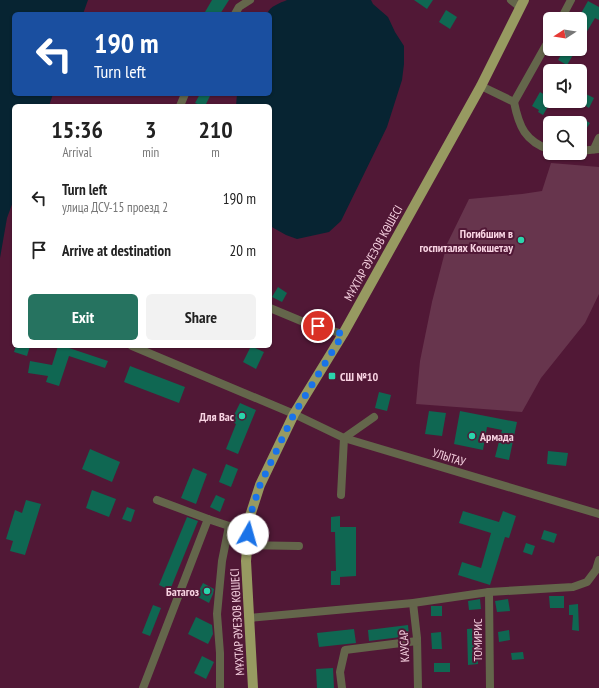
<!DOCTYPE html>
<html lang="en">
<head>
<meta charset="utf-8">
<style>
  body { margin:0; font-family:"PT Sans Narrow",sans-serif; background:#f2f2f2; color:#222; height:100vh; display:flex; flex-direction:column; font-size:15px; white-space:nowrap }
  * { box-sizing:border-box; margin:0 }
  p { font-size:13px; color:#767676 }
  .icon { flex:none; width:22px; height:22px; fill:none; stroke:currentColor; stroke-width:2; stroke-linecap:round; stroke-linejoin:round }
  .map { position:relative; flex:1; overflow:hidden }
  .side { position:absolute; left:12px; top:104px; width:260px; height:244px; display:flex; flex-direction:column; background:#fff; border-radius:6px; box-shadow:0 1px 3px #0004 }
  .side>* { flex:none }
  .guide { position:absolute; left:12px; top:12px; width:260px; height:84px; border-radius:6px; box-shadow:0 1px 3px #0004; background:#1a4fa0; color:#fff; overflow:hidden }
  .needle { width:26px; rotate:258deg }
  .controls { position:absolute; left:543px; top:12px; display:grid; gap:8px }
  .controls a { display:grid; place-items:center; width:44px; height:44px; border-radius:6px; background:#fff; box-shadow:0 1px 3px #0004; font-size:20px }
  .pin { position:absolute; display:grid; place-items:center; width:34px; height:34px; color:#fff; margin:-17px; border:2px solid #fff; border-radius:50%; box-shadow:0 1px 4px #0007 }
  .me { position:absolute; width:44px; margin:-22px; rotate:7deg; stroke-linejoin:round; filter:drop-shadow(0 0 3px #0008) }
  .turn { display:flex; align-items:center; gap:14px; height:84px; padding:0 16px; font-size:18px }
  .turn .icon { width:52px; height:52px; stroke-width:2.5 }
  .turn b { display:block; font-size:28px; line-height:34px }
  .eta { display:flex; justify-content:space-evenly; align-items:center; height:68px; text-align:center }
  .eta b { font-size:24px; font-weight:600; line-height:28px }
  .action { display:flex; gap:8px; margin-top:auto; padding:8px 16px }
  .action a { flex:1; height:46px; border-radius:6px; background:#267360; color:#fff; font-size:16px; font-weight:600; line-height:46px; text-align:center }
  .action a+a { background:#f2f2f2; color:#222 }
  ul { padding:0; list-style:none }
  li { display:flex; align-items:center; gap:12px; height:52px; padding:0 16px }
  li div { flex:1 }
  li b { display:block; font-size:15px }
  li em { font-style:normal }
  .map>svg:first-child { display:block }
  .green { fill:#67354d }
  .water { fill:#072432 }
  .building { fill:#0f6752 }
  .lines { fill:none; stroke-linecap:round; stroke-linejoin:round }
  .minor { stroke:#64664b; stroke-width:8 }
  .major { stroke:#979a61; stroke-width:10 }
  .route { stroke:#1a73e8; stroke-width:7; stroke-dasharray:0 12.6 }
  .poi-dot { fill:#2bd5ac; stroke:#511836; stroke-width:1.5 }
  .labels { text-anchor:middle; dominant-baseline:central; stroke-width:4; stroke-linejoin:round; paint-order:stroke }
  .poi-label { font-size:12px; font-weight:bold; fill:#f8d3e2; stroke:#511836; text-anchor:end }
  .street-label { font-size:12px; fill:#f8d3e2; stroke:#511836 }
</style>
</head>
<body>
<div class="map">
<svg width="599" height="688" viewBox="0 0 599 688">
  <rect width="100%" height="100%" fill="#511836"/>
  <path class="green" d="M551 163 599 167V294L585 323 541 378 522 412 416 404 420 361 432 302 447 244 469 199 522 194 542 191Z"/>
  <g class="water">
    <path d="M0 0H88L83 14H14V94H53L49 106H14V199L7 218 0 258Z"/>
    <path d="M287 0H371L373 4 388 17 395 32 404 46V64L402 80 387 127 341 221 329 232 297 239 286 235 270 226V106H236L237 94H270V14H267C270 6 280 3 287 0Z"/>
  </g>
  <g class="building">
    <path d="M212 0H229L220 14H209L205 12Z"/>
    <path d="M414 0H433L427 9Z"/>
    <path d="M588 1 599 7V20L595 18 580 43V15Z"/>
    <path d="M446 10 457 17 450 29 439 22Z"/>
    <path d="M564 50 573 55 567 65 558 60Z"/>
    <path d="M540 92 550 98V103L543 115 538 112 539 110 532 106Z"/>
    <path d="M200 94H206L210 96 205 106H202L195 103Z"/>
    <path d="M586 94 594 98 589 108 581 103Z"/>
    <path d="M578 116 590 123 584 132 580 130V123H574Z"/>
    <path d="M278 287 287 293 282 302 272 297Z"/>
    <path d="M16 346H30L27 356 14 352Z"/>
    <path d="M58 346H63L108 361 105 368 69 356 59 386 46 382 48 376 28 373 30 361 52 365Z"/>
    <path d="M251 346 264 352 256 369 243 362Z"/>
    <path d="M130 366 185 387 179 403 124 382Z"/>
    <path d="M379 392 391 395 387 411 375 408Z"/>
    <path d="M240 403 256 410 238 454 226 449 236 424 231 421Z"/>
    <path d="M429 411 446 413 442 436 425 434Z"/>
    <path d="M460 411 517 422 509 460 495 457 502 430 487 427 483 450 454 444Z"/>
    <path d="M90 449 120 462 112 482 82 469Z"/>
    <path d="M548 451 568 453 566 466 547 464Z"/>
    <path d="M226 464 238 469 231 487 219 482Z"/>
    <path d="M193 468 207 474 196 504 181 498Z"/>
    <path d="M92 490 116 499 109 517 86 508Z"/>
    <path d="M216 495 225 499 220 512 210 507Z"/>
    <path d="M26 500 41 504 25 555 10 551 13 541 6 539 15 510 22 513Z"/>
    <path d="M127 507 135 510 131 522 122 519Z"/>
    <path d="M463 511 499 522 503 511 516 516 509 538 505 537 490 585 458 575 462 562 481 568 491 533 459 523Z"/>
    <path d="M340 516V527H356V576L340 577V585H331V571H336L335 532H331V517Z"/>
    <path d="M187 517 198 521 170 590 159 585Z"/>
    <path d="M544 530 557 534 554 543 541 539Z"/>
    <path d="M526 543 535 546 532 555 523 552Z"/>
    <path d="M203 583 214 589 213 594 209 603 196 596Z"/>
    <path d="M549 596H564V608H550Z"/>
    <path d="M480 599 481 609 469 610 468 601Z"/>
    <path d="M508 599 510 611 497 612 495 601Z"/>
    <path d="M578 604 579 631 572 630 573 615H569V605Z"/>
    <path d="M153 605 161 608 150 636 142 633Z"/>
    <rect x="431" y="606" width="11" height="10"/>
    <path d="M196 617 212 625 213 634 208 644 188 634Z"/>
    <path d="M408 625 409 636 369 641 368 630Z"/>
    <path d="M480 628 481 641H476L478 664 468 665 467 629Z"/>
    <path d="M354 629 356 643 319 647 317 633Z"/>
    <path d="M509 630 510 640 499 642 498 632Z"/>
    <path d="M441 632 442 649H432L431 633Z"/>
    <path d="M523 652 524 659 512 660 511 653Z"/>
    <path d="M202 656 214 662 206 679 194 673Z"/>
    <rect x="434" y="663" width="16" height="9"/>
    <path d="M333 668 334 688H317L316 669Z"/>
  </g>
  <g class="lines">
    <g class="minor">
      <path d="M511 0 520 7"/>
      <path d="M235 14 239 7 250 0"/>
      <path d="M561 19 571 0"/>
      <path d="M481 86 514 102C519 127 525 141 550 150"/>
      <path d="M514 102 550 38"/>
      <path d="M180 106 185 94"/>
      <path d="M594 149 599 138"/>
      <path d="M580 151 599 149"/>
      <path d="M270 308 306 323 343 334"/>
      <path d="M132 346 294 414 344 438 599 514"/>
      <path d="M341 495 344 438 374 417"/>
      <path d="M157 500 208 519"/>
      <path d="M247 545 299 546"/>
      <path d="M489 592 490 688"/>
      <path d="M413 603 417 638 418 688"/>
      <path d="M249 618 413 603 489 592 573 587 587 582 596 570 599 560"/>
      <path d="M143 688 208 519 229 526 248 523"/>
      <path d="M220 688V653L217 614 222 561 229 526"/>
      <path d="M342 688 340 672 345 650 417 641"/>
    </g>
    <path class="major" d="M253 688 246 561 250 516 260 485 294 414 343 334 481 86 524 0"/>
  </g>
  <g class="lines">
    <path class="route" d="M248 534 250 516 260 485 294 414 343 334 318 326"/>
  </g>
  <g class="poi-dot">
    <circle cx="521" cy="240" r="4"/>
    <rect x="328" y="372" width="8" height="8" rx="2"/>
    <circle cx="242" cy="416" r="4"/>
    <circle cx="472" cy="436" r="4"/>
    <circle cx="207" cy="591" r="4"/>
  </g>
  <g class="labels">
    <g class="poi-label">
      <text x="513" y="233">Погибшим в<tspan x="513" dy="14">госпиталях Кокшетау</tspan></text>
      <text x="340" y="376" text-anchor="start">СШ №10</text>
      <text x="234" y="416">Для Вас</text>
      <text x="480" y="436" text-anchor="start">Армада</text>
      <text x="199" y="591">Батагоз</text>
    </g>
    <g class="street-label">
      <text transform="translate(373 253) rotate(-61)">МҰХТАР ӘУЕЗОВ КӨШЕСІ</text>
      <text transform="translate(449 457) rotate(17)">УЛЫТАУ</text>
      <text transform="translate(237 622) rotate(-93)">МҰХТАР ӘУЕЗОВ КӨШЕСІ</text>
      <text transform="translate(477 640) rotate(-90)">ТОМИРИС</text>
      <text transform="translate(404 646) rotate(-93)">КАУСАР</text>
    </g>
  </g>
</svg>
<div class="controls">
<a><svg class="needle" viewBox="-14 -14 28 28"><path d="M0-13l5 13h-10z" fill="#e53935"/><path d="M0 13l5-13h-10z" fill="#767676"/></svg></a>
<a><svg class="icon" aria-label="sound" viewBox="0 0 24 24"><path d="M4 9h4l5-4v14l-5-4H4zM17 9q2 3 0 6"/></svg></a>
<a><svg class="icon" aria-label="search" viewBox="0 0 24 24"><circle cx="10" cy="10" r="6"/><path d="M15 15l6 6"/></svg></a>
</div>
<div class="pin" style="left:318px;top:326px;background:#d93025"><svg class="icon" aria-label="arrive" viewBox="0 0 24 24"><path d="M6 21V4h12l-3 4 3 4H6"/></svg></div>
<svg class="me" style="left:248px;top:534px" viewBox="-20 -20 40 40"><circle r="19" fill="#fff"/><path d="M0-13L10 11 0 6-10 11z" fill="#1a73e8"/></svg>
<div class="guide">
<div class="turn"><svg class="icon" aria-label="left" viewBox="0 0 24 24"><path d="M17 20v-9H6M10 6l-5 5 5 5"/></svg><div><b>190 m</b>Turn left</div></div>
</div>
<section class="side">
<div class="eta">
<div><b>15:36</b><p>Arrival</p></div>
<div><b>3</b><p>min</p></div>
<div><b>210</b><p>m</p></div>
</div>
<ul>
<li><svg class="icon" aria-label="left" viewBox="0 0 24 24"><path d="M17 20v-9H6M10 6l-5 5 5 5"/></svg><div><b>Turn left</b><p>улица ДСУ-15 проезд 2</p></div><em>190 m</em></li>
<li><svg class="icon" aria-label="arrive" viewBox="0 0 24 24"><path d="M6 21V4h12l-3 4 3 4H6"/></svg><div><b>Arrive at destination</b></div><em>20 m</em></li>
</ul>
<div class="action"><a>Exit</a><a>Share</a></div>
</section>
</div>
</body>
</html>
